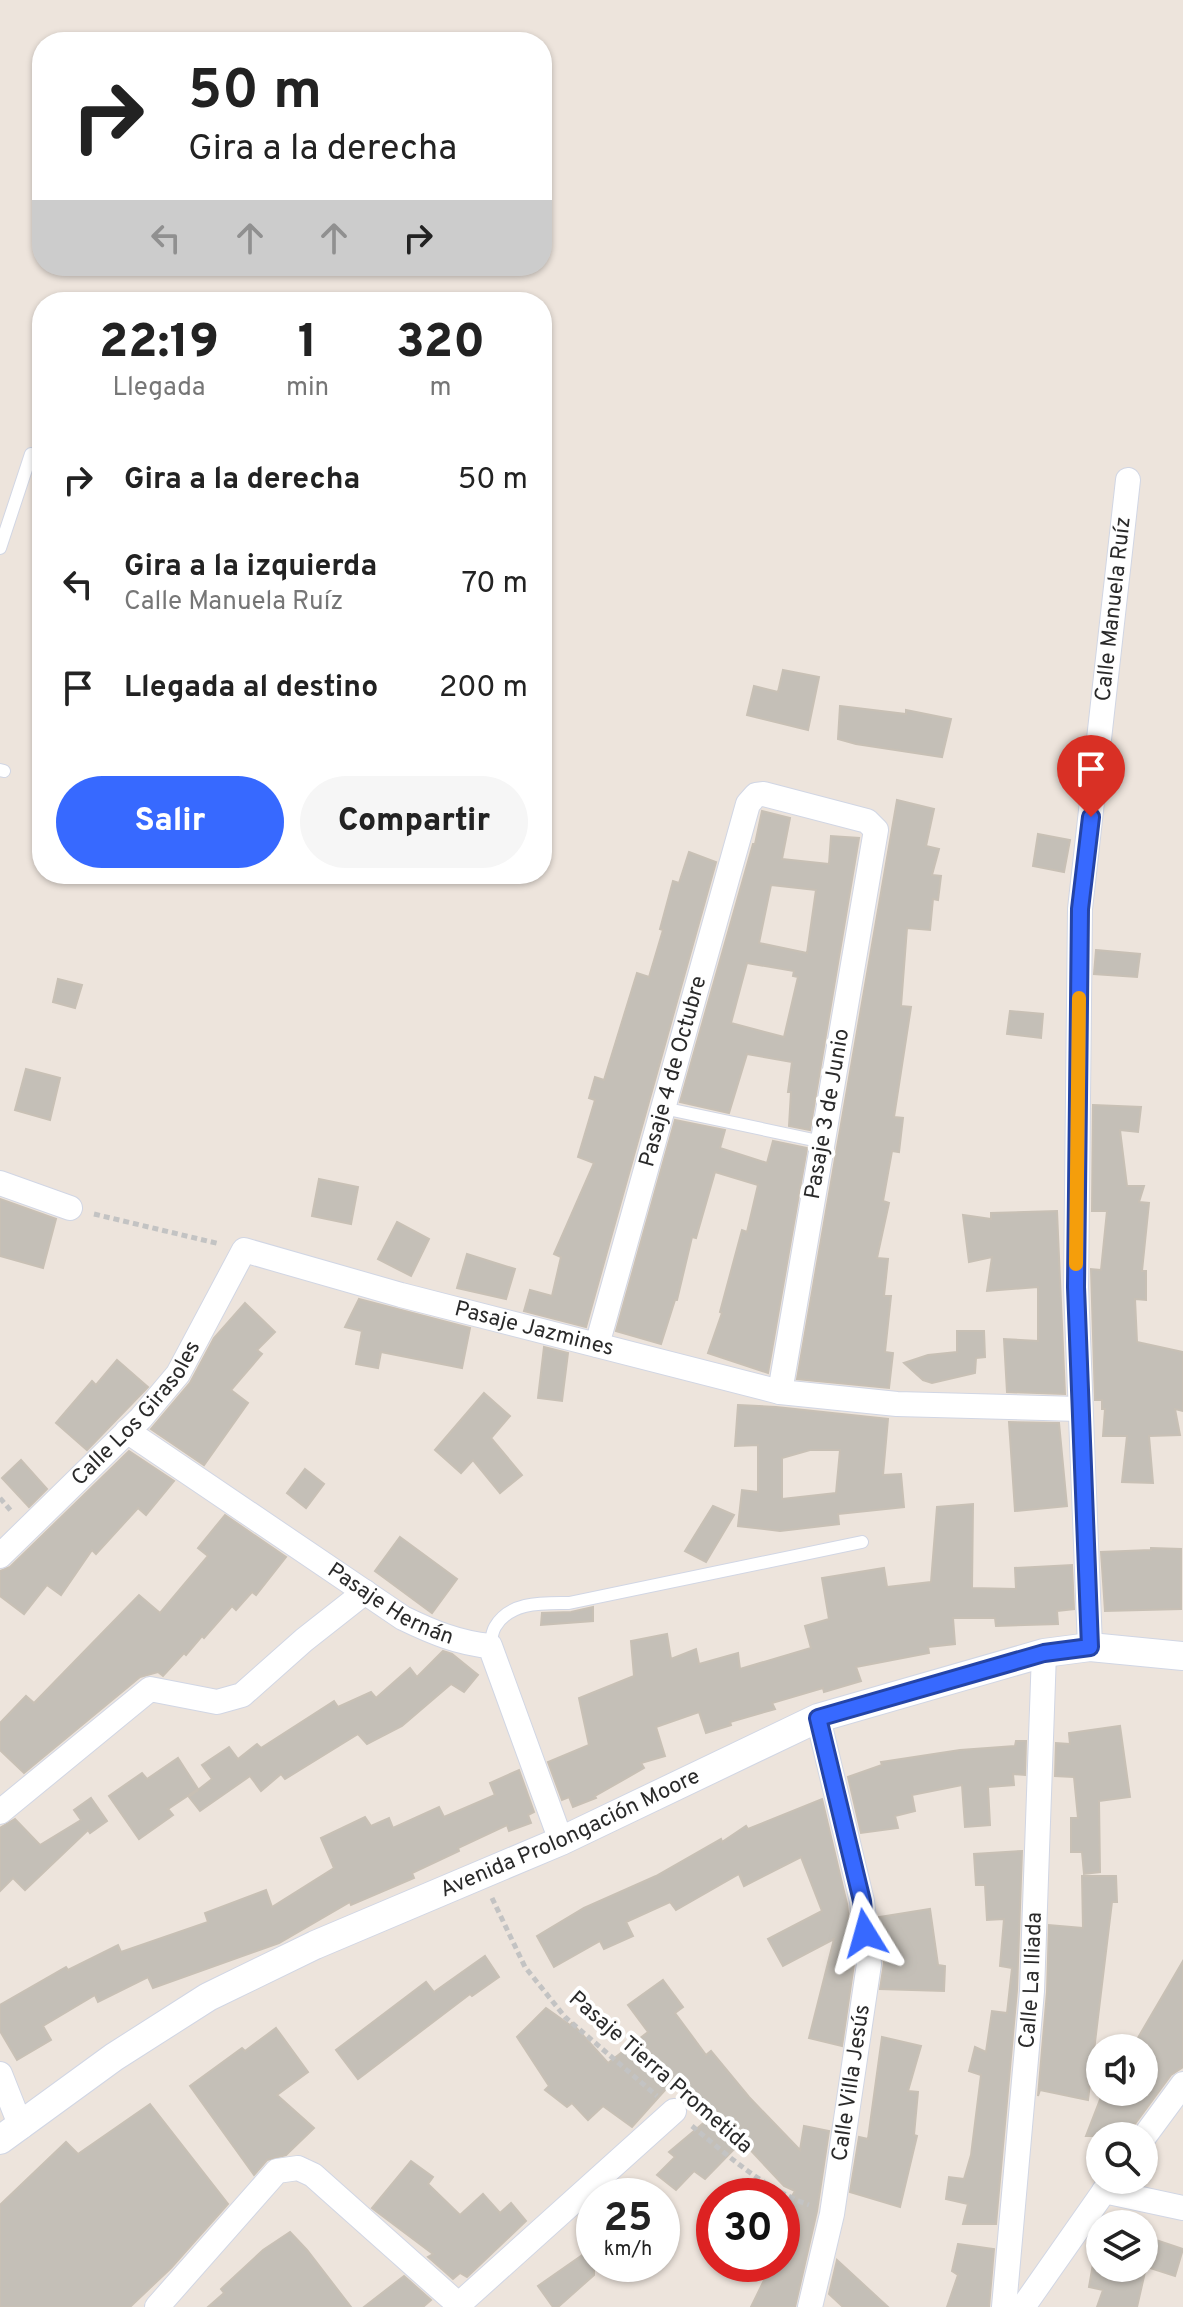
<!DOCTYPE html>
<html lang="es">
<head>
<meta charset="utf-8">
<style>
  body { margin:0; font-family:Overpass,sans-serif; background:#f6f6f6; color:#222; height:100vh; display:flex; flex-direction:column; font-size:30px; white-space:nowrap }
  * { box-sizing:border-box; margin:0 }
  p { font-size:26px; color:#767676 }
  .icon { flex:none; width:44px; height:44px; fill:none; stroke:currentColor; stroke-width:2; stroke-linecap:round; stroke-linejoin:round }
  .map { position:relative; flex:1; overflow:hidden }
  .side { position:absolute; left:32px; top:292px; width:520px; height:592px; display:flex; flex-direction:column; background:#fff; border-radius:32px; box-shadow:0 2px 6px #0004 }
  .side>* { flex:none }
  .hud { position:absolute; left:32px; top:32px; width:520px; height:244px; border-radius:32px; box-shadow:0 2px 6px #0004; background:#fff; color:#222; overflow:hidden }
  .tools { position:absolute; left:1086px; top:2034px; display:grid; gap:16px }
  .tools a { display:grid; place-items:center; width:72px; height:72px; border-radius:50%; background:#fff; box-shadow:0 2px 6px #0004; font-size:40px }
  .speed { position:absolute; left:576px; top:2178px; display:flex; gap:16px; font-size:40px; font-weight:700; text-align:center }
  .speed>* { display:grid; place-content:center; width:104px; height:104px; border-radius:50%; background:#fff; box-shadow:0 2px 6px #0004; line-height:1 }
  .speed small { font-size:20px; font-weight:400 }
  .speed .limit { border:12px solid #d22; background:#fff; color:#111 }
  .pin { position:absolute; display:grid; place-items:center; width:68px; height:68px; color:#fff; margin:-82px -34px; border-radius:50% 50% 50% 0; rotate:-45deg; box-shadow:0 0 8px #0007 }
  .pin .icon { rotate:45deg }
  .me { position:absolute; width:88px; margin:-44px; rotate:352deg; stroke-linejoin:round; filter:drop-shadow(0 0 6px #0008) }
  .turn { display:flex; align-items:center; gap:28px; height:168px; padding:0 24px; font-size:36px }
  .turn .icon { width:104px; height:104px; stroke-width:2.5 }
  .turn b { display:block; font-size:56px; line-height:68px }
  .lanes { display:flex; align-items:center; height:76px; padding:0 24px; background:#0003; justify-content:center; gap:40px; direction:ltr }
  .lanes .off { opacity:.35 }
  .eta { display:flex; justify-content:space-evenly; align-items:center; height:136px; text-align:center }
  .eta b { font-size:48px; font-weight:800; line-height:56px }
  .primary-button { display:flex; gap:16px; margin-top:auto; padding:16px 24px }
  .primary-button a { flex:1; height:92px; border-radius:48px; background:#3769ff; color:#fff; font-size:32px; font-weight:800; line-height:92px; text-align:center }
  .primary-button a+a { background:#f6f6f6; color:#222 }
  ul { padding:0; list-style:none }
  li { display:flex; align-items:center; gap:24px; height:104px; padding:0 24px }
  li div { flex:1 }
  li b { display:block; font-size:30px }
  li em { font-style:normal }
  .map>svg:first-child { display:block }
  .building { fill:#c4bfb7; stroke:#c8c0b5; stroke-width:2; fill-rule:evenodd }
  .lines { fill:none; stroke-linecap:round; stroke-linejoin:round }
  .service-casing { stroke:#d1d6e4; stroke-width:14 }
  .minor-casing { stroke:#d1d6e4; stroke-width:26 }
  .tertiary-casing { stroke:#d1d6e4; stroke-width:30 }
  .path { stroke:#c3c3c3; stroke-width:5; stroke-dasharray:6 4; stroke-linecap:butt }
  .service { stroke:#fff; stroke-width:12 }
  .minor { stroke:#fff; stroke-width:24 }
  .tertiary { stroke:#fff; stroke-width:28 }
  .route-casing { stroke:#2444a6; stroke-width:20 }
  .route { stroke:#3769ff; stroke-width:14 }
  .slow { stroke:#f59e0b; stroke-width:14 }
  .labels { text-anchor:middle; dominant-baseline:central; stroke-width:8; stroke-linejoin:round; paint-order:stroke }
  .street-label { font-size:22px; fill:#2a2a2a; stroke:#fff }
</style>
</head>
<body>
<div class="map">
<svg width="1183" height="2307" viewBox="0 0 1183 2307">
  <rect width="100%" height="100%" fill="#ede4dc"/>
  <g class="building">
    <path d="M783 670 819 677 808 730 747 715 754 686 778 692Z"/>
    <path d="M840 706 906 714V710L951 719 942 757 856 744 838 739Z"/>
    <path d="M897 800 934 809 926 846 939 849 932 875 941 876 938 900 933 899 930 930 907 928 901 1006 911 1007 894 1117 903 1118 899 1152 892 1151 883 1201 889 1203 877 1258 888 1259 884 1296H891L885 1352 893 1353 889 1388 797 1379Z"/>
    <path d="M762 811 790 818 782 859 829 864 831 836 859 838 810 1130 789 1126 791 1092H788L792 1062 747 1054 729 1113 680 1102 753 844H755ZM771 885 816 890 807 953 759 943ZM747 963 794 971 793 976 798 977 784 1037 731 1023Z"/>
    <path d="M1038 834 1070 840 1064 872 1033 866Z"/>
    <path d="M689 852 716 862 586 1327 524 1311 530 1290 552 1296 561 1257 554 1254 594 1163 578 1157 595 1100 589 1098 595 1077 604 1080 637 973 649 977 663 930 660 929 673 881 679 883Z"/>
    <path d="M1096 950 1140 954 1137 977 1094 974Z"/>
    <path d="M58 979 82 985 75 1008 53 1002Z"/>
    <path d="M1010 1011 1043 1014 1041 1038 1007 1034Z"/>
    <path d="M26 1069 60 1078 50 1120 15 1110Z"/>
    <path d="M1093 1105 1141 1107 1138 1132 1120 1130 1127 1186H1144L1139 1202 1149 1203 1142 1271H1146V1300L1135 1299 1137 1342 1183 1352V1411L1175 1409 1180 1435 1149 1436 1153 1483 1122 1482 1127 1436H1103L1105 1409H1102V1400H1095L1091 1269 1101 1270 1107 1211H1092Z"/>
    <path d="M675 1120 725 1130 720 1148 767 1163 773 1141 807 1148 768 1373 708 1353 722 1313 720 1312 742 1230 747 1232 758 1185 715 1172 696 1238 692 1237 677 1300H675L661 1344 616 1331Z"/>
    <path d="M319 1179 358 1187 351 1224 312 1216Z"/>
    <path d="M0 1199 56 1219 43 1268 0 1256Z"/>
    <path d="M1057 1211 1065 1394 1007 1392 1004 1339 1038 1341V1287L987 1291 992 1257 969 1262 963 1215 991 1219V1213Z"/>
    <path d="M397 1222 429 1239 411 1276 378 1259Z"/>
    <path d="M467 1254 515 1269 506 1299 457 1288Z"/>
    <path d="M359 1299 470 1328 462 1368 381 1352 378 1368 356 1364 362 1331 345 1327Z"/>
    <path d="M245 1303 275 1332 257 1350 262 1354 231 1390 248 1403 204 1465 151 1429 190 1383 214 1338Z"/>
    <path d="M957 1331H984L985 1357 976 1358 975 1373 932 1383 923 1380 904 1363 928 1355 957 1352Z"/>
    <path d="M544 1347 568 1353 562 1401 538 1398Z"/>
    <path d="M117 1360 148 1387 87 1450 56 1423 92 1381 96 1385Z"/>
    <path d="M484 1393 510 1416 491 1438 522 1475 500 1493 473 1460 461 1473 435 1450Z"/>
    <path d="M738 1405 776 1407 888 1419 883 1475 901 1474 904 1507 838 1514 839 1524 780 1531 738 1526 742 1490 758 1492V1445L735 1446ZM810 1450H840L836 1493 782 1499V1458Z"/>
    <path d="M1009 1422 1059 1423 1067 1506 1015 1511Z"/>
    <path d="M129 1451 174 1481 146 1515 138 1508 96 1554 92 1550 61 1595 47 1585 24 1614 0 1596V1571L10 1567Z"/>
    <path d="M21 1460 47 1489 29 1507 2 1478Z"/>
    <path d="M305 1469 324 1484 306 1508 287 1493Z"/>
    <path d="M973 1504 972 1588 1016 1589 1015 1568 1072 1565 1074 1609 1057 1611 1058 1624 996 1626 995 1618H953L955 1644 928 1647 929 1653 856 1667 861 1681 824 1692 823 1688 772 1703 775 1709 730 1722 731 1725 706 1733 699 1712 656 1727 665 1756 641 1763 644 1768 595 1796 596 1798 573 1807 569 1797 562 1800 548 1762 589 1745 579 1698 634 1676 631 1641 667 1634 671 1659 696 1649 699 1664 738 1653 740 1669 811 1648 805 1626 829 1619 822 1578 884 1568 887 1587 931 1582 937 1507Z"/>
    <path d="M713 1506 734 1515 706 1562 685 1551Z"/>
    <path d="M225 1515 286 1557 256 1595 252 1592 236 1610 232 1606 204 1638 202 1636 186 1655 184 1653 163 1676 158 1672 140 1677 24 1773 0 1750V1723L26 1696 34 1703 139 1595 160 1613 208 1556 198 1548Z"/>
    <path d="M400 1537 457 1579 432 1613 375 1571Z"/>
    <path d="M1151 1548 1181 1549V1609L1105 1611 1101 1552 1151 1550Z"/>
    <path d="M593 1607V1621L541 1625 542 1613 571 1612Z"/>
    <path d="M443 1651 452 1654 478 1675 464 1692 451 1684 402 1726 367 1744 358 1734 285 1779 281 1774 261 1791 250 1776 200 1811 189 1797 212 1779 202 1765 229 1747 238 1759 257 1744 261 1748 334 1701 338 1707 371 1692 376 1698 410 1668 417 1677Z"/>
    <path d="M1120 1726 1130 1797 1099 1801 1100 1872 1084 1874 1082 1852H1071V1818H1078L1074 1777 1055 1776 1056 1743 1070 1744 1069 1733Z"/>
    <path d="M1016 1741H1026L1025 1775 1013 1774 1014 1785 988 1787 990 1825 965 1827 962 1785 912 1795 915 1811 895 1816 898 1828 861 1833 848 1777 882 1765 881 1762 960 1750 1015 1746Z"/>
    <path d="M178 1758 198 1789 168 1809 173 1815 139 1839 109 1796 142 1773 147 1779Z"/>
    <path d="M519 1770 534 1812 528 1815 531 1823 509 1831 507 1825 458 1848 459 1851 412 1873 414 1878 351 1905 350 1902 279 1943 153 1988 148 1977 98 2002 95 1995 43 2026 51 2040 17 2060 0 2031V2005L66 1967 68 1970 118 1945 121 1952 208 1922 205 1913 266 1890 272 1907 334 1868 321 1838 365 1817 371 1826 389 1818 393 1828 439 1807 444 1817 495 1795 490 1783Z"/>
    <path d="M91 1798 107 1821 90 1833 88 1830 25 1890 13 1878 0 1891V1828L15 1819 40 1845 81 1820 74 1810Z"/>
    <path d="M822 1799 847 1904 854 1964 842 2046 809 2038 834 1939 783 1966 768 1939 822 1911 801 1857 744 1886 739 1874 676 1910 670 1902 626 1922 633 1936 604 1949 600 1941 554 1967 537 1936 584 1908 656 1876 721 1839 722 1842 746 1826 748 1829Z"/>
    <path d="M1022 1851 1017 1990 996 2224H963L968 2204 946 2199 949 2177 964 2179 971 2155 981 2075 969 2071 975 2047 986 2052 992 2011 1007 2013 1012 1968 1000 1966 1004 1919 987 1920 985 1885H976L974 1854Z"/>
    <path d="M1082 1876H1116L1117 1902H1112L1088 2100 1040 2090 1038 2096 1047 1992 1049 1925 1083 1928Z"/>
    <path d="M930 1909 938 1965 945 1966 944 1991 880 1989 884 1963 879 1917Z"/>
    <path d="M485 1956 499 1977 472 1996 470 1994 358 2079 336 2050 426 1982 434 1992Z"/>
    <path d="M1183 1961V2067L1171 2075 1132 2128 1129 2136H1086L1103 2092H1144V2048H1132Z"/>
    <path d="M663 1980 683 2007 675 2013 706 2055 711 2051 749 2097 800 2150 804 2126 829 2131 817 2211 795 2307H751L772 2264H782V2213L795 2191 784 2186 742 2141 705 2179 694 2171 676 2190 657 2175 675 2157 669 2152 707 2120 674 2080 632 2127 603 2106 588 2120 572 2103 567 2107 545 2090 549 2086 517 2037 546 2008 570 2025 572 2023 608 2063 648 2032 628 2005Z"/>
    <path d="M276 2028 308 2072 277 2095 314 2128 286 2155 267 2160 254 2175 190 2086 242 2048 245 2051Z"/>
    <path d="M882 2037 921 2046 908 2091 918 2092 914 2135 917 2136 900 2207 850 2192 859 2137 868 2139Z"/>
    <path d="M150 2104 228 2204 171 2268 130 2307H0V2205L66 2142 78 2154Z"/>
    <path d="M411 2161 433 2177 428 2184 460 2215 483 2194 500 2213 511 2203 526 2221 467 2277 460 2273 453 2279 428 2257 433 2254 372 2208Z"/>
    <path d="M290 2232 307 2250 351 2307H208L224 2293 221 2289 263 2250Z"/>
    <path d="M1144 2236 1183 2249 1175 2276 1144 2266Z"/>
    <path d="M958 2244 994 2249 989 2307H947L958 2275 952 2271Z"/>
    <path d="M594 2247V2275L558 2307H553L538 2286Z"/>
    <path d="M837 2260 888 2307H843L829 2294Z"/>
    <path d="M1093 2264 1100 2265V2268L1145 2272 1137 2307H1097L1103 2290 1089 2287Z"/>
    <path d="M404 2276 431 2300 423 2307H364Z"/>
  </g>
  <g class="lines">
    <g class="service-casing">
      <g id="service">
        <path d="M0 548 31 454"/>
        <path d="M0 770 4 771"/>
        <path d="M663 1108 823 1142"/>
        <path d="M490 1646C491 1641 492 1632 495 1627 510 1601 543 1603 569 1603L862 1542"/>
      </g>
    </g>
    <g class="minor-casing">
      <g id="minor">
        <path d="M0 1183 70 1208"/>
        <path id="s1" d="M597 1345 748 804 756 795 764 794 867 821 876 830 780 1392"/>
        <path id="s2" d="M127 1431 403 1618C432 1632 458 1643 490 1646L561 1841"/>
        <path id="s3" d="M0 1556 141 1418 178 1374 244 1250 401 1295 780 1392 897 1404 1079 1409"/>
        <path id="s4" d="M1090 1647 1076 1287 1080 909 1128 480"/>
        <path d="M0 1812 150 1689 217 1702 242 1695 304 1640 365 1592"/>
        <path d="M0 2074 21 2127"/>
        <path d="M1144 2137 1183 2084"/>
        <path d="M1104 2191 1183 2208"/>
        <path d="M157 2307 277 2171 298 2168 313 2175 459 2305"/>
        <path d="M456 2307 674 2111"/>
        <path id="s5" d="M810 2307 832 2214 869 1964 862 1901 818 1718"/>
        <path id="s6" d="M1004 2307 1032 1991 1044 1653"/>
        <path d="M1023 2307 1112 2180"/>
      </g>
    </g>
    <g class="tertiary-casing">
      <g id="tertiary">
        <path id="s7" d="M0 2140 114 2057 208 1997 315 1945 561 1841 818 1718 1044 1653 1090 1647 1183 1656"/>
      </g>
    </g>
    <g class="path">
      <path d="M94 1214 220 1244"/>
      <path d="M0 1498 11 1511"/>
      <path d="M492 1898 525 1967 565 2017 657 2096"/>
      <path d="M692 2126C728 2156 765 2189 809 2205"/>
    </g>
    <use href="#service" class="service"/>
    <use href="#minor" class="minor"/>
    <use href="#tertiary" class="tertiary"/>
  </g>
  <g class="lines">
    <g class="route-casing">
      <path id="route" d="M865 1933 862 1901 818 1718 1044 1653 1090 1647 1076 1287 1080 909 1091 817"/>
    </g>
    <use href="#route" class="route"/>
    <path class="slow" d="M1076 1264 1079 998"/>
  </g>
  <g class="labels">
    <g class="street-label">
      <text stroke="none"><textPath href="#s4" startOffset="1040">Calle Manuela Ruíz</textPath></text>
      <text stroke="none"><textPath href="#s1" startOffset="284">Pasaje 4 de Octubre</textPath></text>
      <text transform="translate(828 1114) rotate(-80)">Pasaje 3 de Junio</text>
      <text stroke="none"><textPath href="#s3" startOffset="696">Pasaje Jazmines</textPath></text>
      <text stroke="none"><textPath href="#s3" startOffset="198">Calle Los Girasoles</textPath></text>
      <text stroke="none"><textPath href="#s2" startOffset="316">Pasaje Hernán</textPath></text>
      <text stroke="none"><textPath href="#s7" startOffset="650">Avenida Prolongación Moore</textPath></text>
      <text stroke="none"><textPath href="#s6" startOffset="328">Calle La Iliada</textPath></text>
      <text transform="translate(660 2073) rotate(41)">Pasaje Tierra Prometida</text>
      <text stroke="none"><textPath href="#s5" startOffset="228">Calle Villa Jesús</textPath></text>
    </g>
  </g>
</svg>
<div class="tools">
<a><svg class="icon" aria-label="sound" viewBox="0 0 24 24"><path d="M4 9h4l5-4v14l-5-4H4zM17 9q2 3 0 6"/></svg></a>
<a><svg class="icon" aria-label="search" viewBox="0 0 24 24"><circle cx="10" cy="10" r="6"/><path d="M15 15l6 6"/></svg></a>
<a><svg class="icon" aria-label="layers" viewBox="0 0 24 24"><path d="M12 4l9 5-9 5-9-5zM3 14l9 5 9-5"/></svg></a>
</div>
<div class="speed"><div>25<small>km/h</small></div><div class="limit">30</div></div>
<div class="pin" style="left:1091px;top:817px;background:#d93025"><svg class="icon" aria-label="arrive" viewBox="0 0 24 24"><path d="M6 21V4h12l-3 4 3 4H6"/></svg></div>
<svg class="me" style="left:865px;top:1933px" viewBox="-20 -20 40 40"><path d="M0-17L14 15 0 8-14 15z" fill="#3769ff" stroke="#fff" stroke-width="4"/></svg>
<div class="hud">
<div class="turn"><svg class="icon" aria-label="right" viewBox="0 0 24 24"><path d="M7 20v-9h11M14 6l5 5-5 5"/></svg><div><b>50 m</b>Gira a la derecha</div></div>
<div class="lanes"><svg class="icon off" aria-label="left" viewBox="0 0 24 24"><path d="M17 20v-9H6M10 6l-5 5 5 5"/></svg><svg class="icon off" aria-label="ahead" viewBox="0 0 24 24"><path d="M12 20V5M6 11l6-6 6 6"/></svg><svg class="icon off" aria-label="ahead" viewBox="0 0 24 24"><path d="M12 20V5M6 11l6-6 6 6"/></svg><svg class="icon" aria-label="right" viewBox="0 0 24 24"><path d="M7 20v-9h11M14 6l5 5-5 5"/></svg></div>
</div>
<section class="side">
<div class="eta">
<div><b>22:19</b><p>Llegada</p></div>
<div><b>1</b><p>min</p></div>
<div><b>320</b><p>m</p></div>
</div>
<ul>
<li><svg class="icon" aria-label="right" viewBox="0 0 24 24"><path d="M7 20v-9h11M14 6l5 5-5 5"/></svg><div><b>Gira a la derecha</b></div><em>50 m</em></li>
<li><svg class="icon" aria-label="left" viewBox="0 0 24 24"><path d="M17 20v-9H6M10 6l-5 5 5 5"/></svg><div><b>Gira a la izquierda</b><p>Calle Manuela Ruíz</p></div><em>70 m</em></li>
<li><svg class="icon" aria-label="arrive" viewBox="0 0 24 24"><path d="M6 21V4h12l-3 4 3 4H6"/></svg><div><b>Llegada al destino</b></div><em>200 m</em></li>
</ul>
<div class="primary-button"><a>Salir</a><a>Compartir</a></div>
</section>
</div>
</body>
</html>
